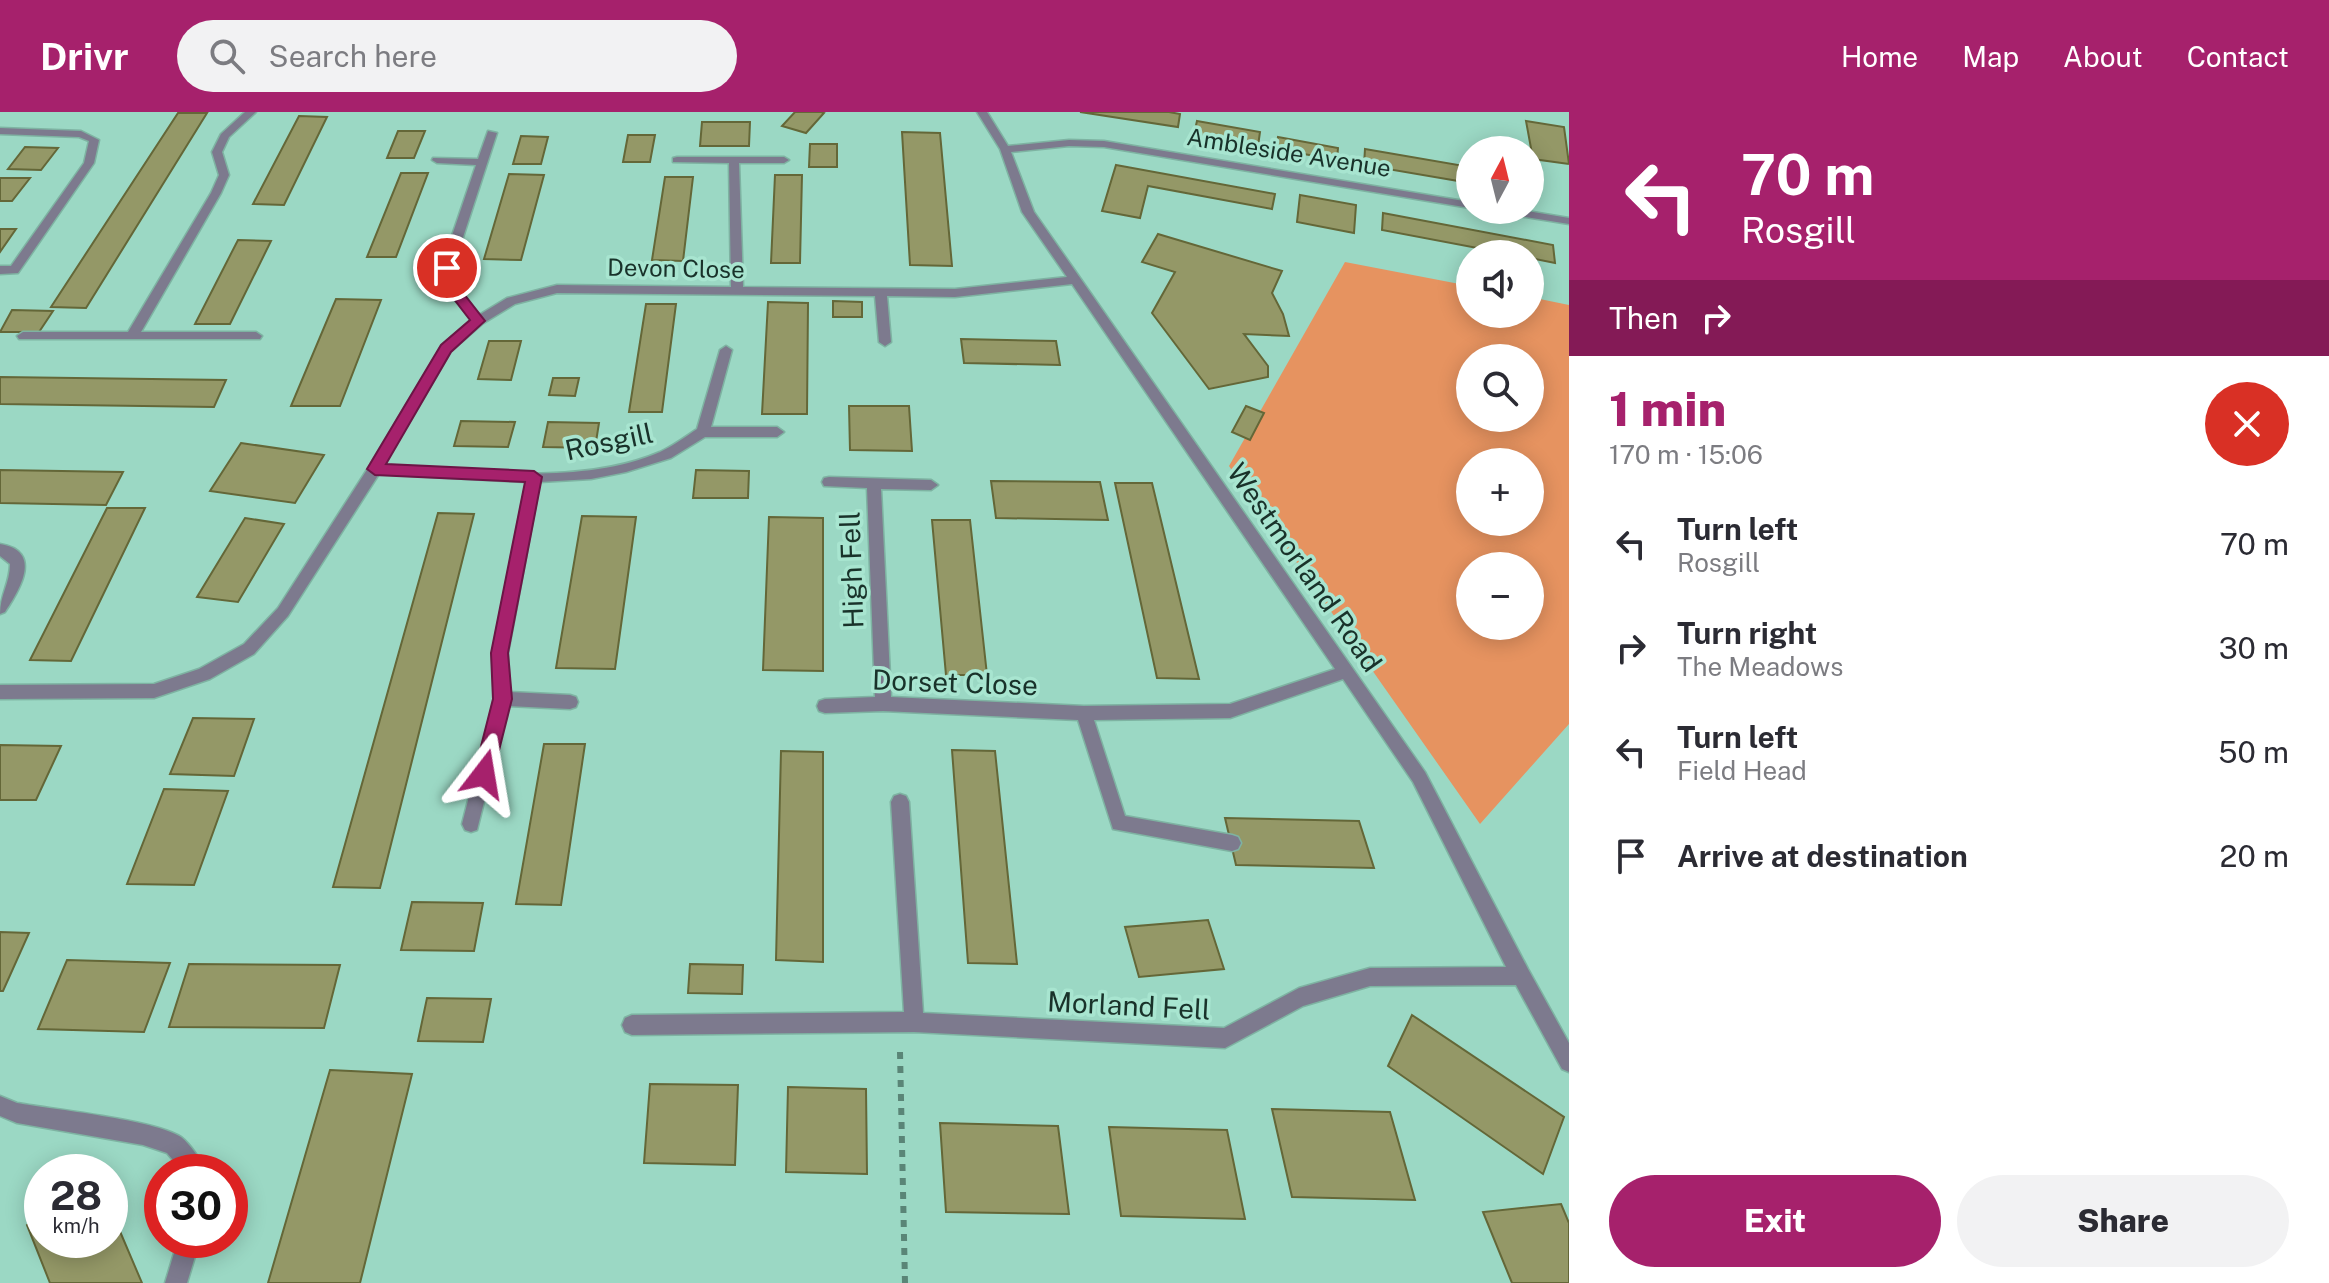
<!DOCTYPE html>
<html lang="en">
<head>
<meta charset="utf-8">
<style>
  body { margin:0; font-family:"Public Sans",sans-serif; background:#f2f2f3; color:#2b2b33; height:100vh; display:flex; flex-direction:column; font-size:30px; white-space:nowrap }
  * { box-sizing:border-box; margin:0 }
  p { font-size:26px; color:#7c7c81 }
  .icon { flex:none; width:44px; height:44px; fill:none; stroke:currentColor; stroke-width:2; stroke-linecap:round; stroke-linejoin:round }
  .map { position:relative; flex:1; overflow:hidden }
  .panel { display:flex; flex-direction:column; background:#fff; width:760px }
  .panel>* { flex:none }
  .guide { background:#a6216c; color:#fff; overflow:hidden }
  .needle { width:52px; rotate:7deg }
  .controls { position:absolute; left:1456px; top:24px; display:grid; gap:16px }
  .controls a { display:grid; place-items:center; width:88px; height:88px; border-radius:50%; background:#fff; box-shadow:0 4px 20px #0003; font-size:40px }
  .speed { position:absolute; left:24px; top:1042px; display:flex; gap:16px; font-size:40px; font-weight:700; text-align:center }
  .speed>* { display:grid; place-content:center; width:104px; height:104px; border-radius:50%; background:#fff; box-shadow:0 4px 20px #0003; line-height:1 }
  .speed small { font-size:20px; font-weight:400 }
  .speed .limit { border:12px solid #d22; background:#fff; color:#111 }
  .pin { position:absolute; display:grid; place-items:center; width:68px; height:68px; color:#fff; margin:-34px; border:4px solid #fff; border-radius:50%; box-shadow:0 2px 8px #0007 }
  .me { position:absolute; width:88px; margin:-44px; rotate:14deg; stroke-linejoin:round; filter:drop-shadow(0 0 6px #0008) }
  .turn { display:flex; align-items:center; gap:28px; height:168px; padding:0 40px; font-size:36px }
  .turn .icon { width:104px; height:104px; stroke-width:2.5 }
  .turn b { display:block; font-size:56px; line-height:68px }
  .then { display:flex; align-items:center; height:76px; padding:0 40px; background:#0003; gap:16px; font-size:30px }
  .round { display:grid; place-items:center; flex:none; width:84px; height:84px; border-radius:42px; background:#f2f2f3 }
  .overview { display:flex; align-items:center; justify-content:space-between; height:136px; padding:0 40px }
  h1 { font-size:48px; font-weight:800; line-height:60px; color:#a6216c }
  .cta { display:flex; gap:16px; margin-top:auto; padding:16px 40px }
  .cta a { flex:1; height:92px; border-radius:48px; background:#a6216c; color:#fff; font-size:32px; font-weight:800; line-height:92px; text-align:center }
  .cta a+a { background:#f2f2f3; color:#2b2b33 }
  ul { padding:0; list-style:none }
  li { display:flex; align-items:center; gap:24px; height:104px; padding:0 40px }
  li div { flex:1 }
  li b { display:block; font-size:30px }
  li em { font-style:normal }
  header { display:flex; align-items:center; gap:48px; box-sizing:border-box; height:112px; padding:0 40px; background:#a6216c; color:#fff }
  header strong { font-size:38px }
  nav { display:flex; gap:44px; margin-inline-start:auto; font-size:28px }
  .search { width:560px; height:72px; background:#f2f2f3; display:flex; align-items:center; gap:20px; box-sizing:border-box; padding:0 28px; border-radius:44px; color:#7c7c81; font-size:30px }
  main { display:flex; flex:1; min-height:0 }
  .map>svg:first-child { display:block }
  .green { fill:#e69360; fill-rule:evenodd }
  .building { fill:#949867; stroke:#646738; stroke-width:2 }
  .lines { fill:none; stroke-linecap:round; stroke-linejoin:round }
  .street-casing { stroke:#7eb3a2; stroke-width:3 }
  .path { stroke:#5a8577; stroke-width:6; stroke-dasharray:7 7; stroke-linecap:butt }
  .street { fill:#7d7a8e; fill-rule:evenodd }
  .route { fill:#a6216c; stroke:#6c1546; stroke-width:2 }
  .labels { text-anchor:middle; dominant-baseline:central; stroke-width:7; stroke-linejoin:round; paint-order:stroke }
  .far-street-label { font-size:24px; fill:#19322a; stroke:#a8e5d0 }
  .street-label { font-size:28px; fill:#19322a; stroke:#a8e5d0 }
</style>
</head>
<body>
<header>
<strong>Drivr</strong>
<div class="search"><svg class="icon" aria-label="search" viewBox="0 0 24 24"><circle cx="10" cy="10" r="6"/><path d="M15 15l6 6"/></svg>Search here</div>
<nav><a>Home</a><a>Map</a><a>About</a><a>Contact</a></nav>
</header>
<main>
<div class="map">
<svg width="1569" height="1171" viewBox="0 0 1569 1171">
  <rect width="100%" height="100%" fill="#9bd8c4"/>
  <path class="green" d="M1345 150 1470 174V202H1530V185L1569 193V612L1480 712 1229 354ZM1470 246H1530V306H1470ZM1470 350H1530V410H1470ZM1470 454H1530V514H1470Z"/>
  <g class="building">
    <path d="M795 0H821L824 1 806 21 782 14Z"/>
    <path d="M1080 0H1169L1180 2 1178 15Z"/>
    <path d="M178 1H207L86 196 51 195Z"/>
    <path d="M299 4 327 5 284 93 253 92Z"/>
    <path d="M1197 9 1260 20 1258 34 1194 22Z"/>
    <path d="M1526 9 1564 15 1569 52 1533 47Z"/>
    <path d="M702 10H750L749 34H700Z"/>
    <path d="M398 19H425L414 46H387Z"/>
    <path d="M902 20 940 21 952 154 910 153Z"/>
    <path d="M628 23H655L650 50H623Z"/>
    <path d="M521 24 548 25 541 52H513Z"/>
    <path d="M1278 25 1338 36 1337 48 1276 37Z"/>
    <path d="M810 32H837V55H809Z"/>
    <path d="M25 35 58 36 41 58 8 57Z"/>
    <path d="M1365 37 1470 55V71L1364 53Z"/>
    <path d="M1116 53 1275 82 1272 97 1148 74 1140 106 1102 99Z"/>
    <path d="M401 61H428L396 145H367Z"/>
    <path d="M509 62 544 63 521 148 484 147Z"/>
    <path d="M775 63H802L800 151H771Z"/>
    <path d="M665 65H693L683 149 652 148Z"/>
    <path d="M0 66H30L12 89H0Z"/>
    <path d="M1300 83 1356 93 1354 121 1297 110Z"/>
    <path d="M1383 101 1553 133 1555 151 1530 146V142H1509L1382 118Z"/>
    <path d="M0 117H16L0 140Z"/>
    <path d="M1158 122 1282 159 1272 181 1283 202 1289 224 1244 222 1268 254V265L1209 277 1152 201 1175 160 1142 150Z"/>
    <path d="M238 128 271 129 230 212H195Z"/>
    <path d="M336 187 381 188 340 294H291Z"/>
    <path d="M833 189 862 190V205H833Z"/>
    <path d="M768 190 808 191 807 302H762Z"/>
    <path d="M646 192H676L662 300H629Z"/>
    <path d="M12 198 53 199 39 220H0Z"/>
    <path d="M961 227 1056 229 1060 253 964 251Z"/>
    <path d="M489 229H521L511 268 478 267Z"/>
    <path d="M0 265 226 268 214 295 0 292Z"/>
    <path d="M553 266H579L575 284 549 283Z"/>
    <path d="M849 294H909L912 339 850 338Z"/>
    <path d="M1246 294 1264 301 1250 328 1232 320Z"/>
    <path d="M461 309 515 310 508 335 454 334Z"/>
    <path d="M548 310 599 311 595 336 543 335Z"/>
    <path d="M241 331 324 343 295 391 210 379Z"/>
    <path d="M0 358 123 360 106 393 0 391Z"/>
    <path d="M696 358 749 359 748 386H693Z"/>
    <path d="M991 369 1100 370 1108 408 996 406Z"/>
    <path d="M1115 371H1152L1199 567 1157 566Z"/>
    <path d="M107 396H145L71 549 30 548Z"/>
    <path d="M438 401 474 402 380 776 333 775Z"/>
    <path d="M582 404 636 405 615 557 556 556Z"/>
    <path d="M769 405 823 406V559L763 558Z"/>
    <path d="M245 406 284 412 238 490 197 485Z"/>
    <path d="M932 408H970L987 563H946Z"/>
    <path d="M193 606 254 607 234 664 170 662Z"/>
    <path d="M544 632H585L561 793 516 792Z"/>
    <path d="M0 633 61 634 36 688H0Z"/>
    <path d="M952 638 995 639 1017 852 968 851Z"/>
    <path d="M781 639 823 640V850L776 848Z"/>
    <path d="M164 677 228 679 194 773 127 772Z"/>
    <path d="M1225 706 1359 709 1374 756 1236 753Z"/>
    <path d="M412 790 483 791 474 839 401 838Z"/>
    <path d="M1208 808 1224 857 1139 865 1125 815Z"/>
    <path d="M0 820 29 821 3 879H0Z"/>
    <path d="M67 848 170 851 144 920 38 917Z"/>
    <path d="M189 852 340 853 324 916 169 915Z"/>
    <path d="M690 852 743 853 742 882 688 881Z"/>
    <path d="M427 886 491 887 483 930 418 929Z"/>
    <path d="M1412 903 1564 1005 1543 1062 1388 954Z"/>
    <path d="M330 958 412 962 360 1171H268Z"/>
    <path d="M650 972 738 973 735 1053 644 1051Z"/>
    <path d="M788 975 866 977 867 1062 786 1060Z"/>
    <path d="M1272 997 1390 1000 1415 1088 1292 1085Z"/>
    <path d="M940 1011 1058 1014 1069 1102 946 1100Z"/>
    <path d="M1109 1015 1227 1018 1245 1107 1121 1104Z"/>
    <path d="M1561 1092 1569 1111V1171H1512L1483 1100Z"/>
    <path d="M110 1096 142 1171H50L27 1113 42 1102V1128H110Z"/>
  </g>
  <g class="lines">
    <g class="street-casing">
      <g id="street">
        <path d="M245 0H256L229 25 222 40 229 63 221 81 141 220H256L262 224 260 227H19L17 224 23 220H128L211 81 219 63 212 40 221 22Z"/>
        <path d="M977 0H987L1008 34 1069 28 1104 29 1470 90V96L1104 35 1069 34 1011 40 1034 100 1425 660 1528 857 1569 931V960L1562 957 1516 873 1370 874 1303 894 1225 936 914 920 632 923 625 920 622 913 625 906 632 903 904 900 891 690 894 684 900 682 906 684 909 690 923 901 1224 916 1299 876 1370 856 1506 855 1413 670 1343 567 1230 606 1094 608 1125 704 1232 723 1238 725 1241 731 1238 737 1232 739 1113 717 1078 608 883 599 825 601 819 599 817 594 819 589 825 587 875 585 867 376 824 374 822 370 824 366 829 365 931 368 938 373 931 378 881 377 891 585 1084 594 1230 592 1335 557 1072 172 955 185 887 184 891 230 885 234 879 230 875 184 557 181 515 192 482 212 451 239 384 353C470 358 579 375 660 340 673 334 685 325 697 317L720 238 726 234 732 238 711 315H777L784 320 777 325H705L671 346 626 360 591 367 540 370 508 541 510 580 570 583 576 585 578 590 576 595 570 597 508 594 477 718 471 720 465 718 462 712 494 587 492 541 526 370 379 362 288 504 254 542 210 567 154 586 0 587V573L154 572 199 557 244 532 278 496 370 353 442 233 471 208 444 174 441 156 476 53 437 51 432 48 433 46 478 47 488 19 497 21 453 156 456 173 479 203 507 186 557 173 731 175 729 51 673 50V46L677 45H784L789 48 784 51H739L743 175 955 177 1067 165 1022 100 1000 37Z"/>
        <path d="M0 16 81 19 99 28 94 51 18 161 0 162V154H11L84 51 89 29 79 25 0 22Z"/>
        <path d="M1494 98H1521L1569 106V112L1500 101Z"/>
        <path d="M0 432C44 439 19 479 5 500L0 502C0 483 10 471 10 452L0 444Z"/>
        <path d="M0 984 17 991C51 997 156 1008 181 1025 190 1032 202 1049 206 1060H183L167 1041 143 1033 17 1011 0 1004Z"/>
        <path d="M178 1128H200L187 1171H165Z"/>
      </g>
    </g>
    <path class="path" d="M900 940 905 1171"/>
    <use href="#street" class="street"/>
  </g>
  <path class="route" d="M447 152 453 156 457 173 485 209 451 240 386 352 534 359 542 365 508 541 512 587 493 662 491 668 484 670 477 668 474 662 493 587 491 541 525 370 375 363 367 357 441 233 470 208 444 174 440 156Z"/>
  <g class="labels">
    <g class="far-street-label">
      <text transform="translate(1289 40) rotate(9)">Ambleside Avenue</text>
      <text transform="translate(676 156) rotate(1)">Devon Close</text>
    </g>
    <g class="street-label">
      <text transform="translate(609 329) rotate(-12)">Rosgill</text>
      <text transform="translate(1305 455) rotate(55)">Westmorland Road</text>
      <text transform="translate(851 458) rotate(-92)">High Fell</text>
      <text transform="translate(955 570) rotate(2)">Dorset Close</text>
      <text transform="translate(1129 893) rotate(3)">Morland Fell</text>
    </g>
  </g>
</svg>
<div class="controls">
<a><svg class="needle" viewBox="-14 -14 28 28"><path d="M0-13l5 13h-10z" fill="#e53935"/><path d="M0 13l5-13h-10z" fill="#7c7c81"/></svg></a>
<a><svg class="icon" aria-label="sound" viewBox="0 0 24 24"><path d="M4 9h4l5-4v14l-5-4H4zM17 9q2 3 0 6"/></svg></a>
<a><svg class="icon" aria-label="search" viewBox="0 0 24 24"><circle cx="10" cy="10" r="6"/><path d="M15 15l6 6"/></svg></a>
<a>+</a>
<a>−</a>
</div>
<div class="speed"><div>28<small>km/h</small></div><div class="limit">30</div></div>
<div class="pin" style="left:447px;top:156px;background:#d93025"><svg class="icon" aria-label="arrive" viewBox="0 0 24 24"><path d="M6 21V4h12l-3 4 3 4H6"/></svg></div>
<svg class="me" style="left:484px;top:662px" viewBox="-20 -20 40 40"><path d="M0-17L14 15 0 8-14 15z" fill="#a6216c" stroke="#fff" stroke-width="4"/></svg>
</div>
<section class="panel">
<div class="guide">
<div class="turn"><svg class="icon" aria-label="left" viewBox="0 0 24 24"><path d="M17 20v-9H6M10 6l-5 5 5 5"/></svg><div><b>70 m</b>Rosgill</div></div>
<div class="then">Then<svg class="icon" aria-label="right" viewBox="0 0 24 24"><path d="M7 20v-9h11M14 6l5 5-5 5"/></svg></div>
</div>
<div class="overview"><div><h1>1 min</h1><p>170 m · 15:06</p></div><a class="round" style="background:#d93025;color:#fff"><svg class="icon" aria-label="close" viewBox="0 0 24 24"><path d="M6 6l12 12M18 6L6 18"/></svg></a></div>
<ul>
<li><svg class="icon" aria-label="left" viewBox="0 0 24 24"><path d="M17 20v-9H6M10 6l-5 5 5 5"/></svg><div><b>Turn left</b><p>Rosgill</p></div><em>70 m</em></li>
<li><svg class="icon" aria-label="right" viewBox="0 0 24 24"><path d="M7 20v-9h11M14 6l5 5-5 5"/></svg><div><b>Turn right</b><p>The Meadows</p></div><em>30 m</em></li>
<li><svg class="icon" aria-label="left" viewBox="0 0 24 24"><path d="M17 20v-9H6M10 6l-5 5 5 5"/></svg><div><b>Turn left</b><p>Field Head</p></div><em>50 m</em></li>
<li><svg class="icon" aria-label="arrive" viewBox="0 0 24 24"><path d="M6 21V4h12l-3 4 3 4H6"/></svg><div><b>Arrive at destination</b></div><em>20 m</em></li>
</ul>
<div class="cta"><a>Exit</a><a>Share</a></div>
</section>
</main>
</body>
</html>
